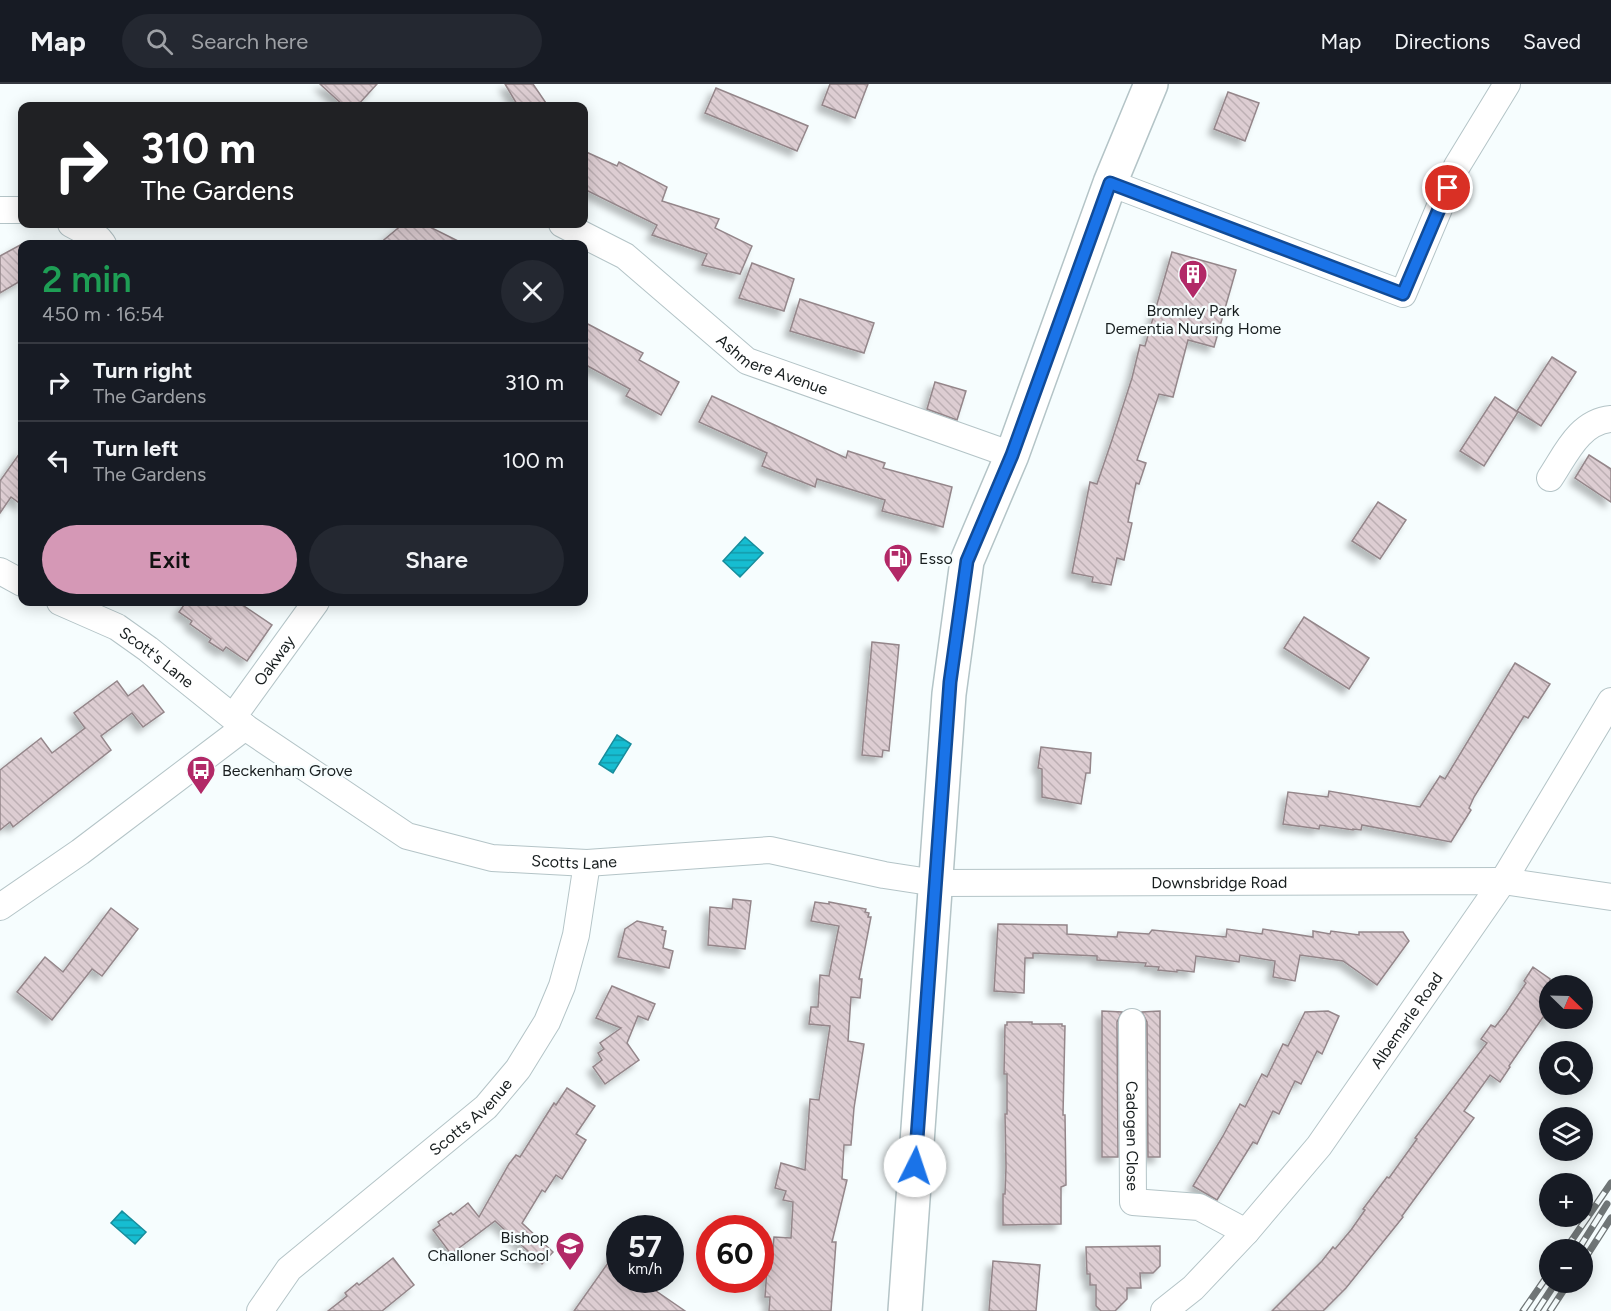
<!DOCTYPE html>
<html lang="en">
<head>
<meta charset="utf-8">
<style>
  body { margin:0; font-family:Figtree,sans-serif; background:#242831; color:#f1f3f6; height:100vh; display:flex; flex-direction:column; font-size:22px; white-space:nowrap }
  * { box-sizing:border-box; margin:0 }
  p { font-size:20px; color:#9ea1a6 }
  .icon { flex:none; width:33px; height:33px; fill:none; stroke:currentColor; stroke-width:2; stroke-linecap:round; stroke-linejoin:round }
  .map { position:relative; flex:1; overflow:hidden }
  .drawer { position:absolute; left:18px; top:156px; width:570px; height:366px; display:flex; flex-direction:column; background:#171b24; border-radius:12px; box-shadow:0 3px 15px #0003 }
  .drawer>* { flex:none }
  .guide { position:absolute; left:18px; top:18px; width:570px; height:126px; border-radius:12px; box-shadow:0 3px 15px #0003; background:#202124; color:#fff; overflow:hidden }
  .needle { width:39px; rotate:113deg }
  .fabs { position:absolute; left:1539px; top:891px; display:grid; gap:12px }
  .fabs a { display:grid; place-items:center; width:54px; height:54px; border-radius:50%; background:#171b24; box-shadow:0 3px 15px #0003; font-size:30px }
  .speed { position:absolute; left:606px; top:1131px; display:flex; gap:12px; font-size:30px; font-weight:700; text-align:center }
  .speed>* { display:grid; place-content:center; width:78px; height:78px; border-radius:50%; background:#171b24; box-shadow:0 3px 15px #0003; line-height:1 }
  .speed small { font-size:15px; font-weight:400 }
  .speed .limit { border:9px solid #d22; background:#fff; color:#111 }
  .pin { position:absolute; display:grid; place-items:center; width:51px; height:51px; color:#fff; margin:-26px; border:3px solid #fff; border-radius:50%; box-shadow:0 2px 6px #0007 }
  .me { position:absolute; width:66px; margin:-33px; rotate:4deg; stroke-linejoin:round; filter:drop-shadow(0 0 4px #0008) }
  .turn { display:flex; align-items:center; gap:21px; height:126px; padding:0 24px; font-size:27px }
  .turn .icon { width:78px; height:78px; stroke-width:2.5 }
  .turn b { display:block; font-size:42px; line-height:51px }
  .round { display:grid; place-items:center; flex:none; width:63px; height:63px; border-radius:32px; background:#242831 }
  .summary { display:flex; align-items:center; justify-content:space-between; height:102px; padding:0 24px }
  h1 { font-size:36px; font-weight:600; line-height:45px; color:#1e9e55 }
  .cta { display:flex; gap:12px; margin-top:auto; padding:12px 24px }
  .cta a { flex:1; height:69px; border-radius:36px; background:#d598b6; color:#111; font-size:24px; font-weight:600; line-height:69px; text-align:center }
  .cta a+a { background:#242831; color:#f1f3f6 }
  ul { padding:0; list-style:none }
  li { display:flex; align-items:center; gap:18px; height:78px; padding:0 24px; border-top:2px solid #363941 }
  li div { flex:1 }
  li b { display:block; font-size:22px }
  li em { font-style:normal }
  header { display:flex; align-items:center; gap:36px; box-sizing:border-box; height:84px; padding:0 30px; background:#171b24; border-bottom:2px solid #363941 }
  header strong { font-size:28px }
  nav { display:flex; gap:33px; margin-inline-start:auto; font-size:21px }
  .search { width:420px; height:54px; background:#242831; display:flex; align-items:center; gap:15px; box-sizing:border-box; padding:0 21px; border-radius:33px; color:#9ea1a6; font-size:22px }
  .map>svg:first-child { display:block }
  .water { fill:url(#water-rules); stroke:#178d9c; stroke-width:1.5 }
  .building { fill:url(#building-back-hatch); stroke:#94868a; stroke-width:1.5; filter:url(#shadow) }
  .lines { fill:none; stroke-linecap:round; stroke-linejoin:round }
  .minor-casing { stroke:#b4c4c7; stroke-width:28 }
  .major-casing { stroke:#b4c4c7; stroke-width:36 }
  .minor { stroke:#fff; stroke-width:26 }
  .major { stroke:#fff; stroke-width:33 }
  .rail-casing { stroke:#707677; stroke-width:7 }
  .rail { stroke:#f6fdfe; stroke-width:4.5; stroke-dasharray:14; stroke-linecap:butt }
  .route-casing { stroke:#114b97; stroke-width:15 }
  .route { stroke:#1a73e8; stroke-width:10 }
  .labels { text-anchor:middle; dominant-baseline:central; stroke-width:4.5; stroke-linejoin:round; paint-order:stroke }
  .poi-label { font-size:16px; fill:#181e1f; stroke:#f6fdfe; text-anchor:start }
  .street-label { font-size:16px; fill:#181e1f; stroke:#f6fdfe }
</style>
</head>
<body>
<header>
<strong>Map</strong>
<div class="search"><svg class="icon" aria-label="search" viewBox="0 0 24 24"><circle cx="10" cy="10" r="6"/><path d="M15 15l6 6"/></svg>Search here</div>
<nav><a>Map</a><a>Directions</a><a>Saved</a></nav>
</header>
<div class="map">
<svg width="1611" height="1227" viewBox="0 0 1611 1227">
  <defs>
    <pattern id="water-rules" width="6" height="5" patternUnits="userSpaceOnUse" patternTransform="scale(1.5)"><rect width="6" height="5" fill="#16bdd1"/><path d="M0 2.5h6" fill="none" stroke="#1399a9"/></pattern>
    <pattern id="building-back-hatch" width="6" height="6" patternUnits="userSpaceOnUse" patternTransform="scale(1.5)"><rect width="6" height="6" fill="#ddcdd2"/><path d="M-1 5l2 2M0 0l6 6M5-1l2 2" fill="none" stroke="#bdb0b4"/></pattern>
    <filter id="shadow"><feDropShadow dx="-5.5" dy="5.5" stdDeviation="3" flood-color="#0004"/></filter>
  </defs>
  <rect width="100%" height="100%" fill="#f6fdfe"/>
  <g class="water">
    <path d="M745 453 763 469 740 493 723 477Z"/>
    <path d="M617 651 631 660 613 689 599 680Z"/>
    <path d="M122 1127 146 1148 135 1160 111 1139Z"/>
  </g>
  <g class="building">
    <path d="M320 0H377L357 22H344Z"/>
    <path d="M505 0H533L548 22H518Z"/>
    <path d="M830 0H868L855 34 822 21Z"/>
    <path d="M716 4 808 42 797 67 705 29Z"/>
    <path d="M1228 8 1259 19 1245 57 1214 45Z"/>
    <path d="M584 67 617 82 619 78 667 103 662 117 719 135 715 144 752 162 740 190 702 181 707 170 652 151 657 141 584 105Z"/>
    <path d="M403 140H424L464 160H379Z"/>
    <path d="M22 160V196L0 209V172Z"/>
    <path d="M1172 168 1236 186 1214 263 1188 256 1173 313 1159 310 1137 376 1146 379 1139 400 1136 399 1128 438 1132 439 1124 476 1117 474 1111 501 1092 498 1093 493 1072 489 1090 398 1097 400 1113 353 1132 294 1140 261 1145 262Z"/>
    <path d="M752 179 794 195 784 227 739 214Z"/>
    <path d="M800 215 874 239 864 269 790 247Z"/>
    <path d="M584 238 643 269 639 276 679 298 661 331 626 312 630 305 584 280Z"/>
    <path d="M1552 273 1576 288 1541 342 1517 327Z"/>
    <path d="M935 298 966 307 957 336 927 325Z"/>
    <path d="M712 312 846 374 848 367 885 379 883 384 952 403 943 443 882 427 885 416 817 395 815 403 762 382 767 369 699 338Z"/>
    <path d="M1495 313 1518 328 1484 382 1460 367Z"/>
    <path d="M22 366V421L11 413 0 429V397Z"/>
    <path d="M1589 371 1611 385V418L1575 394Z"/>
    <path d="M1378 418 1406 436 1380 475 1352 457Z"/>
    <path d="M186 518H238L272 541 247 577 226 563 223 567 209 558 211 555 190 540 192 537 179 528Z"/>
    <path d="M1304 533 1369 574 1349 605 1284 564Z"/>
    <path d="M872 558 899 561 889 667 883 666 882 673 862 671Z"/>
    <path d="M1515 579 1550 600 1528 634 1524 632 1474 713 1469 724 1471 726 1451 758 1362 741 1361 746 1353 745V746L1320 741 1319 745 1283 740 1288 708 1328 713 1329 707 1420 723 1440 692 1445 695Z"/>
    <path d="M117 597 128 612 143 601 164 628 143 643 132 629 101 652 111 666 13 743 10 738 0 746V686L41 654 52 669 85 644 74 629Z"/>
    <path d="M1041 663 1091 669 1090 689H1086L1081 720 1042 713V685L1038 684Z"/>
    <path d="M733 815 751 817 745 865 708 861 710 823 732 825Z"/>
    <path d="M815 818 829 820V818L866 825 865 828 869 829 868 833H871L859 895H862L860 914 851 913 848 957 864 960 854 1024 851 1061H844L842 1095 847 1096 832 1158H836L831 1227H769L770 1213H765L767 1184H771L774 1153 791 1154 793 1118 783 1116 786 1107 775 1104 781 1079 805 1086 810 1015 819 1016 830 942 809 940 811 923H818L820 891 829 892 839 842 811 837Z"/>
    <path d="M111 824 138 845 102 892 92 885 52 936 17 908 45 873 63 888Z"/>
    <path d="M637 837 663 843 662 846 666 847 663 864 673 867 669 884 618 873 625 845Z"/>
    <path d="M998 840 1067 841V850L1117 853 1118 848 1149 850 1152 846 1226 853 1227 845 1262 850 1263 845 1313 853V847L1330 850 1331 847 1359 851V848H1403L1409 857 1377 901 1343 877 1300 871 1295 897 1273 893 1275 877 1240 871 1239 878 1196 872 1194 888 1177 886V888L1158 886 1159 883 1145 882 1146 879 1097 876V872L1033 869V874H1025L1024 909 994 907Z"/>
    <path d="M1533 883 1550 895V938L1543 933 1509 982 1510 983 1500 998 1490 991 1464 1027 1474 1034 1402 1132 1403 1133 1346 1204 1323 1227H1272L1322 1177 1333 1163 1335 1165 1351 1146 1365 1126 1363 1125 1387 1093 1389 1094 1417 1055 1415 1054 1487 959 1481 955 1491 941 1495 943 1506 929 1526 899 1524 897Z"/>
    <path d="M612 902 655 920 648 936 638 932 627 959 639 976 605 1000 593 983 602 976 598 969 604 965 600 959 621 944 596 934Z"/>
    <path d="M1102 927 1122 928 1117 938 1118 1073H1102Z"/>
    <path d="M1160 927V1073H1148L1147 938 1142 928Z"/>
    <path d="M1328 927 1339 932 1322 970 1317 967 1301 1000 1295 997 1279 1030 1273 1027 1257 1060 1253 1058 1217 1116 1193 1102 1223 1052 1240 1020 1245 1023 1262 990 1267 993 1283 960 1288 962 1305 928Z"/>
    <path d="M1007 938H1032V940H1062V942H1065L1063 1031H1065L1066 1101 1061 1103V1140L1003 1141V1110H1005L1006 1083 1005 1030H1007V990H1004L1005 941H1007Z"/>
    <path d="M567 1004 595 1022 576 1050 586 1056 562 1095 556 1091 545 1108 542 1106 522 1139 553 1168 542 1180 495 1137 451 1170 433 1146 440 1141 438 1138 451 1129 453 1131 468 1119 479 1133 509 1080 516 1071 520 1073 554 1019 556 1021Z"/>
    <path d="M620 1162V1196H640L685 1227H574Z"/>
    <path d="M1160 1162V1182L1153 1189H1140L1141 1204H1127V1215L1115 1227H1101L1096 1222V1201H1090V1190H1087L1086 1163Z"/>
    <path d="M393 1174 414 1201 382 1227H328L347 1212 345 1209 357 1199 359 1201Z"/>
    <path d="M993 1177 1040 1181 1036 1227H989Z"/>
  </g>
  <g class="lines">
    <g class="minor-casing">
      <g id="minor">
        <path d="M1110 99 1403 210 1457 82 1507 0"/>
        <path d="M0 126H22"/>
        <path d="M71 140 99 155 103 160"/>
        <path id="s1" d="M562 140 625 172 747 277 1012 371"/>
        <path d="M1550 394C1566 370 1579 338 1611 335"/>
        <path d="M0 487 22 499"/>
        <path id="s2" d="M60 518 117 543 148 565 245 643 407 752 492 774 587 779 770 766 884 791 936 799 1503 797 1611 813"/>
        <path id="s3" d="M233 633 316 518"/>
        <path d="M0 823 80 768 245 643"/>
        <path id="s4" d="M1132 938 1133 1118 1199 1123 1246 1148"/>
        <path id="s5" d="M260 1227 289 1185 486 1023 518 985 547 938 562 902 576 851 587 779"/>
        <path id="s6" d="M1164 1227 1193 1204 1246 1148 1319 1062 1503 797 1611 617"/>
      </g>
    </g>
    <g class="major-casing">
      <path id="major" d="M905 1227 949 610 967 477 1012 371 1110 99 1151 0"/>
    </g>
    <use href="#minor" class="minor"/>
    <use href="#major" class="major"/>
    <g class="rail-casing">
      <g id="rail">
        <path d="M1565 1166 1611 1099"/>
        <path d="M1578 1166 1607 1120"/>
        <path d="M1582 1179 1611 1134"/>
        <path d="M1523 1227 1550 1188"/>
        <path d="M1537 1227 1556 1198"/>
        <path d="M1550 1227 1569 1198"/>
      </g>
    </g>
    <use href="#rail" class="rail"/>
  </g>
  <g class="lines">
    <g class="route-casing">
      <path id="route" d="M915 1082 950 598 967 477 1012 371 1110 99 1403 210 1448 104"/>
    </g>
    <use href="#route" class="route"/>
  </g>
  <defs>
    <g id="building-pin" transform="scale(1.5)"><path d="M0 17L-7.5 6A9.5 9.5 0 1 1 7.5 6Z" fill="#b22967" stroke="#f6fdfe"/><path d="M-4-6H4V6H1V3H-1V6H-4ZM-2.5-4.3h1.7v1.8h-1.7ZM.8-4.3h1.7v1.8H.8ZM-2.5-1h1.7V.8h-1.7ZM.8-1h1.7V.8H.8Z" fill="#fff"/></g>
    <g id="fuel-pin" transform="scale(1.5)"><path d="M0 17L-7.5 6A9.5 9.5 0 1 1 7.5 6Z" fill="#b22967" stroke="#f6fdfe"/><path d="M-5.5-6h7V0h2V4h1.3V-2.5L3-4.5l.8-.8L6-3V5H2.5V1h-1V6h-7ZM-4.2-4.7v3.2H.2V-4.7Z" fill="#fff"/></g>
    <g id="bus-pin" transform="scale(1.5)"><path d="M0 17L-7.5 6A9.5 9.5 0 1 1 7.5 6Z" fill="#b22967" stroke="#f6fdfe"/><path d="M-5-6H5V4H4V6H2V4H-2V6H-4V4H-5ZM-3.5-4V0h7V-4ZM-3.5 1.2v1.5H-2V1.2ZM2 1.2v1.5H3.5V1.2Z" fill="#fff"/></g>
    <g id="school-pin" transform="scale(1.5)"><path d="M0 17L-7.5 6A9.5 9.5 0 1 1 7.5 6Z" fill="#b22967" stroke="#f6fdfe"/><path d="M0-5L7-2L0 1L-7-2ZM-4 1L0 2.5L4 1V4Q0 6-4 4Z" fill="#fff"/></g>
  </defs>
  <g fill-rule="evenodd">
    <use href="#building-pin" x="1193" y="190"/>
    <use href="#fuel-pin" x="898" y="474"/>
    <use href="#bus-pin" x="201" y="686"/>
    <use href="#school-pin" x="570" y="1162"/>
  </g>
  <g class="labels">
    <g class="poi-label">
      <text x="1193" y="226" text-anchor="middle">Bromley Park<tspan x="1193" dy="18">Dementia Nursing Home</tspan></text>
      <text x="919" y="474">Esso</text>
      <text x="222" y="686">Beckenham Grove</text>
      <text x="549" y="1153" text-anchor="end">Bishop<tspan x="549" dy="18">Challoner School</tspan></text>
    </g>
    <g class="street-label">
      <text stroke="none"><textPath href="#s1" startOffset="256">Ashmere Avenue</textPath></text>
      <text stroke="none"><textPath href="#s2" startOffset="112">Scott's Lane</textPath></text>
      <text stroke="none"><textPath href="#s3" startOffset="70">Oakway</textPath></text>
      <text stroke="none"><textPath href="#s2" startOffset="590">Scotts Lane</textPath></text>
      <text stroke="none"><textPath href="#s2" startOffset="1239">Downsbridge Road</textPath></text>
      <text stroke="none"><textPath href="#s6" startOffset="380">Albemarle Road</textPath></text>
      <text stroke="none"><textPath href="#s5" startOffset="288">Scotts Avenue</textPath></text>
      <text stroke="none"><textPath href="#s4" startOffset="114">Cadogen Close</textPath></text>
    </g>
  </g>
</svg>
<div class="fabs">
<a><svg class="needle" viewBox="-14 -14 28 28"><path d="M0-13l5 13h-10z" fill="#e53935"/><path d="M0 13l5-13h-10z" fill="#9ea1a6"/></svg></a>
<a><svg class="icon" aria-label="search" viewBox="0 0 24 24"><circle cx="10" cy="10" r="6"/><path d="M15 15l6 6"/></svg></a>
<a><svg class="icon" aria-label="layers" viewBox="0 0 24 24"><path d="M12 4l9 5-9 5-9-5zM3 14l9 5 9-5"/></svg></a>
<a>+</a>
<a>−</a>
</div>
<div class="speed"><div>57<small>km/h</small></div><div class="limit">60</div></div>
<div class="pin" style="left:1448px;top:104px;background:#d93025"><svg class="icon" aria-label="arrive" viewBox="0 0 24 24"><path d="M6 21V4h12l-3 4 3 4H6"/></svg></div>
<svg class="me" style="left:915px;top:1082px" viewBox="-20 -20 40 40"><circle r="19" fill="#fff"/><path d="M0-13L10 11 0 6-10 11z" fill="#1a73e8"/></svg>
<div class="guide">
<div class="turn"><svg class="icon" aria-label="right" viewBox="0 0 24 24"><path d="M7 20v-9h11M14 6l5 5-5 5"/></svg><div><b>310 m</b>The Gardens</div></div>
</div>
<section class="drawer">
<div class="summary"><div><h1>2 min</h1><p>450 m · 16:54</p></div><a class="round"><svg class="icon" aria-label="close" viewBox="0 0 24 24"><path d="M6 6l12 12M18 6L6 18"/></svg></a></div>
<ul>
<li><svg class="icon" aria-label="right" viewBox="0 0 24 24"><path d="M7 20v-9h11M14 6l5 5-5 5"/></svg><div><b>Turn right</b><p>The Gardens</p></div><em>310 m</em></li>
<li><svg class="icon" aria-label="left" viewBox="0 0 24 24"><path d="M17 20v-9H6M10 6l-5 5 5 5"/></svg><div><b>Turn left</b><p>The Gardens</p></div><em>100 m</em></li>
</ul>
<div class="cta"><a>Exit</a><a>Share</a></div>
</section>
</div>
</body>
</html>
